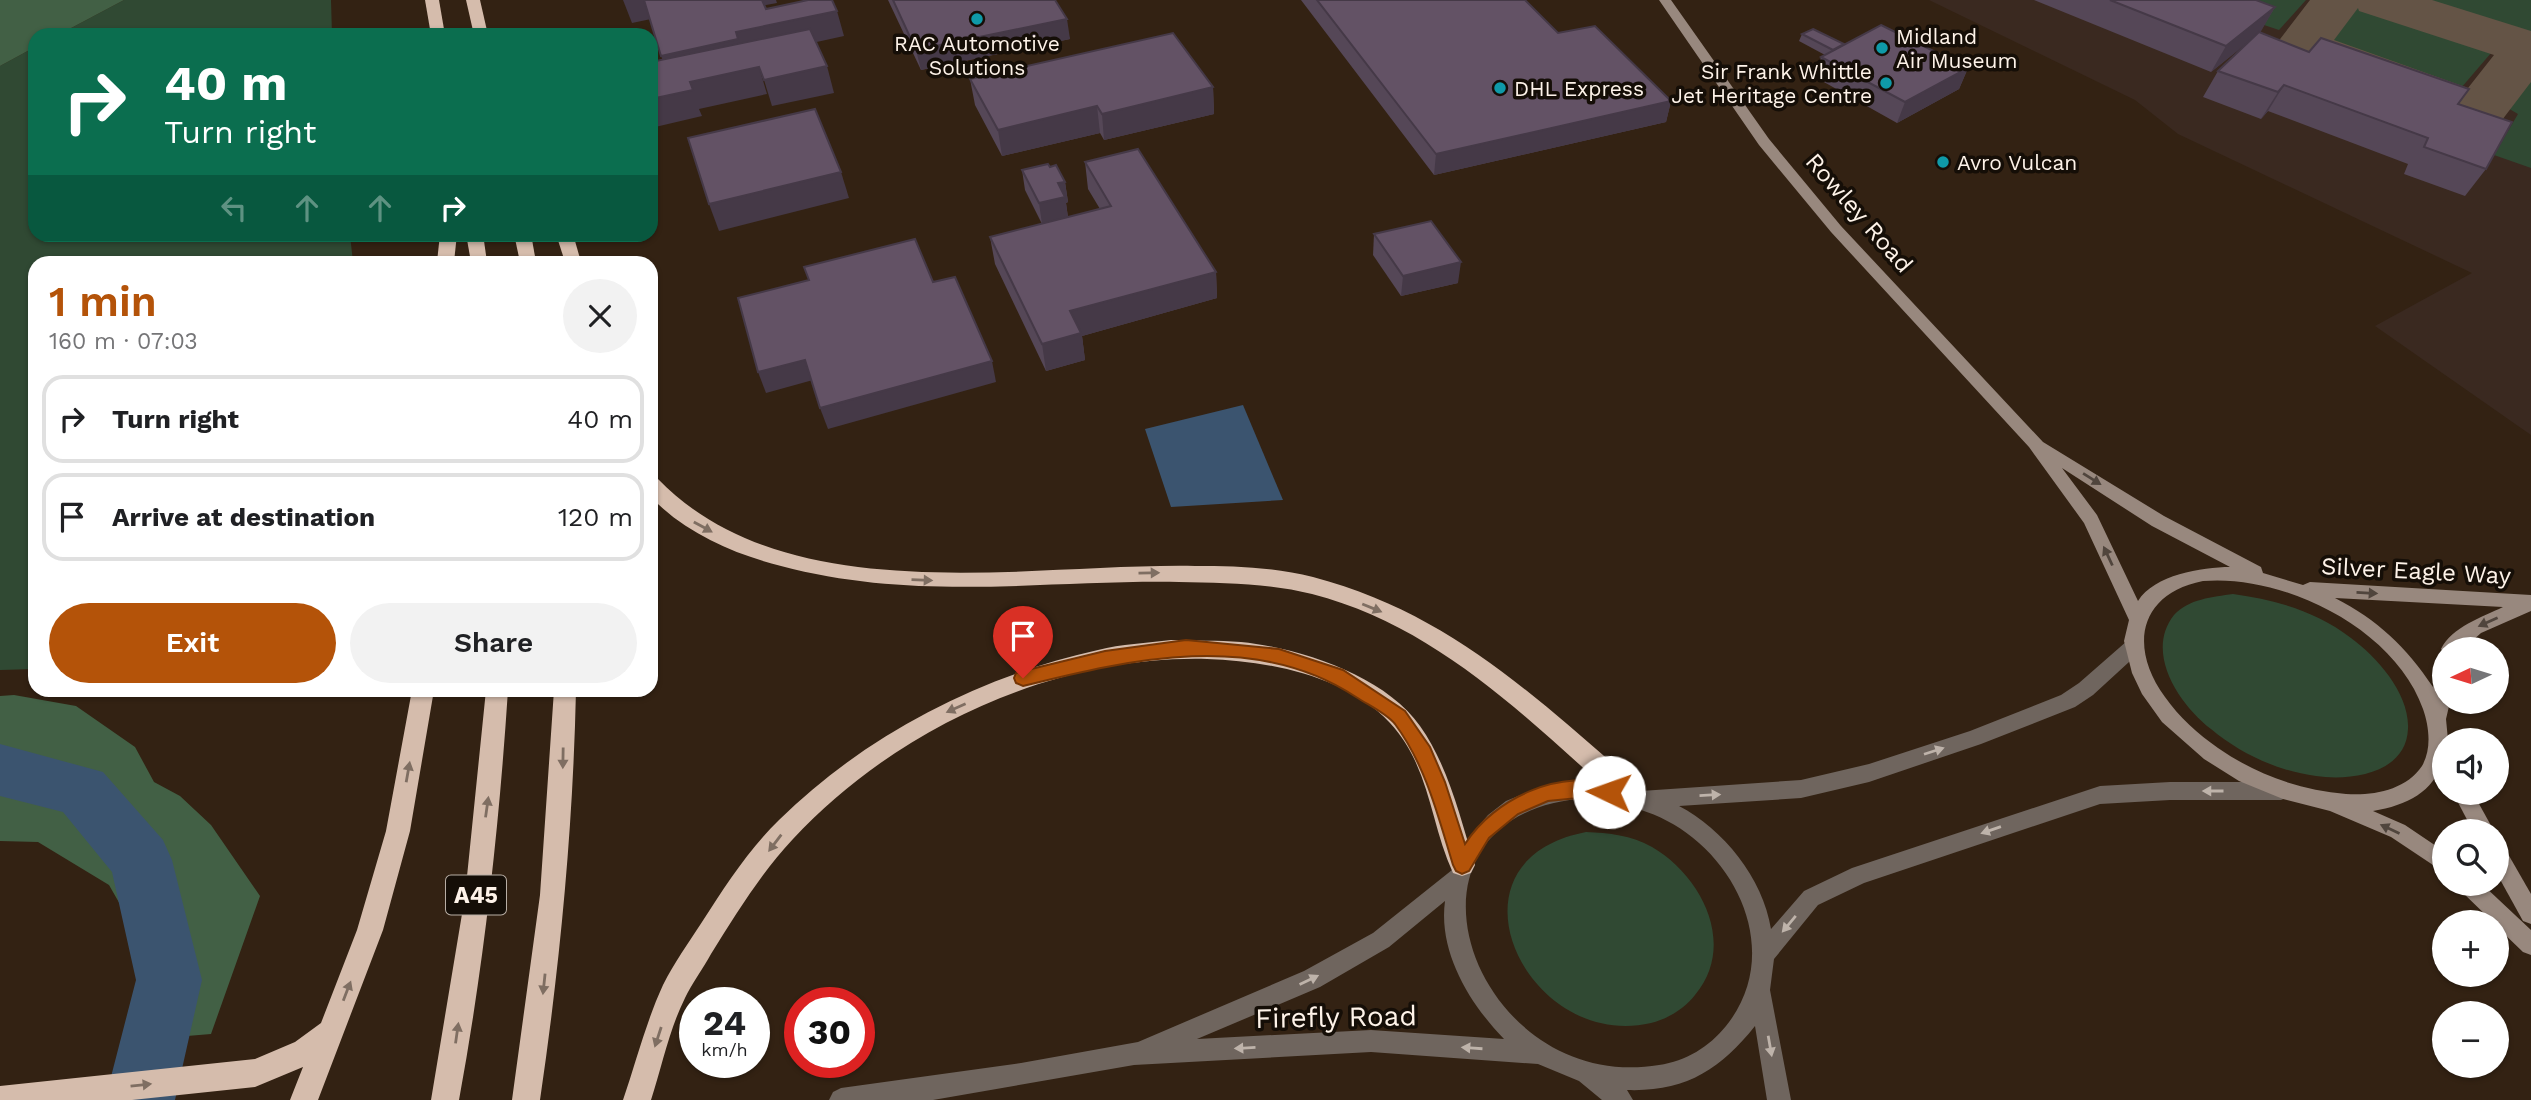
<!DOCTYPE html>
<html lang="en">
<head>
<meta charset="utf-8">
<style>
  body { margin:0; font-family:"Work Sans",sans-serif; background:#f2f2f2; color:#202124; height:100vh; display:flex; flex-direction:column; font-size:26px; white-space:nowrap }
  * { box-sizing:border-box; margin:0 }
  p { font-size:23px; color:#757577 }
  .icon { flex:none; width:38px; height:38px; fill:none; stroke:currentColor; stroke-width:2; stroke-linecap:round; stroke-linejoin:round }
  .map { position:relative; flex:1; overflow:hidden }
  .panel { position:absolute; left:28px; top:256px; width:630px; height:441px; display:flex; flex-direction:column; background:#fff; border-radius:21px; box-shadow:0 2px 5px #0004 }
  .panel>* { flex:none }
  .banner { position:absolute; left:28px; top:28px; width:630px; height:214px; border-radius:21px; box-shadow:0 2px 5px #0004; background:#0b6e4f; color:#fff; overflow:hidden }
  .needle { width:46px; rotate:266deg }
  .fabs { position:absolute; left:2432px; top:637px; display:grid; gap:14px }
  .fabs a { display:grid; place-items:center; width:77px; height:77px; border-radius:50%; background:#fff; box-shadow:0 2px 5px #0004; font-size:35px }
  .speed { position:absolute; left:679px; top:987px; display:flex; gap:14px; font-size:35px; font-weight:700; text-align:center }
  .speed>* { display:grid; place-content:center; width:91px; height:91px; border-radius:50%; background:#fff; box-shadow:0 2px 5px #0004; line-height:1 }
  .speed small { font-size:18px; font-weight:400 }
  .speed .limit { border:10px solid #d22; background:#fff; color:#111 }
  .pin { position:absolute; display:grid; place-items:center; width:60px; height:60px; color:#fff; margin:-72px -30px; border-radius:50% 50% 50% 0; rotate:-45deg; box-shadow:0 0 7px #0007 }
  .pin .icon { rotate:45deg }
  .me { position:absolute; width:77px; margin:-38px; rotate:273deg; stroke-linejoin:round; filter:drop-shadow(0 0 5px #0008) }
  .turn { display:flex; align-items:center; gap:24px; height:147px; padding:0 21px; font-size:32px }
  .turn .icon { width:91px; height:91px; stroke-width:2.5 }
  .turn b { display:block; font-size:49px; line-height:60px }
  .lanes { display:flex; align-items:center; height:66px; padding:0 21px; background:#0003; justify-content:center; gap:35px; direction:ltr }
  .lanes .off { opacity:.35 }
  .round { display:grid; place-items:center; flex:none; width:74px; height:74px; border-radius:37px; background:#f2f2f2 }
  .headline { display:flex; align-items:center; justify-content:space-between; height:119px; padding:0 21px }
  h1 { font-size:42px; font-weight:600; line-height:52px; color:#b45309 }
  .button { display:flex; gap:14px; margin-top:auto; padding:14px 21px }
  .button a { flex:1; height:80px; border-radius:42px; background:#b45309; color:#fff; font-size:28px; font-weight:600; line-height:80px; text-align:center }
  .button a+a { background:#f2f2f2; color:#202124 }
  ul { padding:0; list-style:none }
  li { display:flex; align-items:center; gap:21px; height:88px; margin:0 14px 10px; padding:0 7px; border:4px solid #e0e0e0; border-radius:21px }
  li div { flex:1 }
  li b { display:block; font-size:26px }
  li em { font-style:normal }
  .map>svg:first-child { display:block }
  .commercial { fill:#3a2920 }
  .green { fill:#304933 }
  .forest { fill:#426045 }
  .water { fill:#3b546f }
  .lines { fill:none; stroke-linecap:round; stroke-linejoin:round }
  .river { fill:#3b546f; fill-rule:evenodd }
  .taxiway { fill:#645446; fill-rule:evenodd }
  .street { fill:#6f655e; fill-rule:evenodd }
  .secondary { fill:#98887e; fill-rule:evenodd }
  .highway { fill:#d5bcac; fill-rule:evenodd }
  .wall { fill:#554757 }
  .shaded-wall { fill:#453947 }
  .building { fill:#635265; stroke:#453947; stroke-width:2 }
  .oneway { fill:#50453d }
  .oneway2 { fill:#7f6e62 }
  .oneway3 { fill:#beb3aa }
  .route { fill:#b45309; stroke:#753606; stroke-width:2 }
  .culture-dot { fill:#0f9aa8; stroke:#150e07; stroke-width:2.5 }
  .labels { text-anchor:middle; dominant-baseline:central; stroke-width:7; stroke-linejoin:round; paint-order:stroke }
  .far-poi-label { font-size:21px; fill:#fef3e9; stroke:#150e07; text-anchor:start }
  .shield { fill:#150e07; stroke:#b8aea5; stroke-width:2 }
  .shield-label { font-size:23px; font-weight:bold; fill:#fef3e9 }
  .street-label { font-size:24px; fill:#fef3e9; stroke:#150e07 }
  .near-street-label { font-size:28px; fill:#fef3e9; stroke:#150e07 }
</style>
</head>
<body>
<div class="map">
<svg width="2531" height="1100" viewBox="0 0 2531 1100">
  <rect width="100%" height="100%" fill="#332213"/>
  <path class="commercial" d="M1929 0H2531V435L2375 326 2472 273 2178 134 2135 100Z"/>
  <g class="green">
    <path d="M124 0H331L332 35H58Z"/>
    <path d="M2189 0H2306L2279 30Z"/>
    <path d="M2414 0H2531V37Z"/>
    <path d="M2359 1 2497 46 2461 88 2327 42Z"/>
    <path d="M35 47V234L350 235 353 262H35V669L0 670V66Z"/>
    <path d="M2531 74V168L2494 155 2518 114 2506 107Z"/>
    <path d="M2233 594C2276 600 2316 611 2351 638 2377 657 2410 694 2408 729 2406 774 2350 781 2316 776 2278 771 2241 754 2211 729 2180 705 2144 653 2174 615 2188 599 2213 597 2233 594Z"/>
    <path d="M1586 832C1609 833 1631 835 1652 847 1702 876 1737 945 1695 995 1685 1008 1668 1019 1651 1023 1527 1052 1435 861 1586 832Z"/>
  </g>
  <g class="forest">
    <path d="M0 0H124L58 35H35V47L0 66Z"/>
    <path d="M14 695 76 706 135 747 154 782 180 796 211 825 260 896 211 1034 175 1037 157 969 109 885 38 842 0 841V696Z"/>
  </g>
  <path class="water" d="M1243 405 1283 500 1171 507 1145 429Z"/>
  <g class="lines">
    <path class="river" d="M0 744 103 772 163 840 172 860 202 980 175 1100H105L136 980 112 872 63 812 0 796Z"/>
    <path class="taxiway" d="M2310 0H2432L2531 31V82L2499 124 2479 129 2459 124 2282 59 2274 47ZM2358 8 2359 11 2494 55 2468 88 2334 40Z"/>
    <path class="street" d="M2134 638 2141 641 2143 646 2141 651 2093 695 2075 707 1981 744 1869 782 1801 798 1679 806C1723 829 1763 878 1771 929L1804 891 1852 868 2100 786 2170 782H2281L2288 785 2291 791 2288 797 2281 800H2170L2100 804 1864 883 1818 905 1774 959 1770 990 1791 1100H1767L1755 1026C1720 1070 1685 1092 1627 1090L1633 1100H1602L1579 1081 1538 1064 1371 1052 1134 1065 933 1100H829L833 1092 841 1088 1021 1063 1138 1042 1304 971 1373 933 1452 870 1465 842 1488 815 1506 801 1535 789 1556 783 1588 780 1641 791 1801 780 1869 764 1970 731 2061 695 2079 683 2127 641ZM1588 798C1629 804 1667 814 1699 843 1752 890 1773 968 1726 1026 1709 1047 1686 1061 1659 1065 1472 1096 1372 812 1588 798ZM1445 901C1438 952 1470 1004 1504 1039L1371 1030 1197 1039 1320 987 1389 947Z"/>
    <g class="secondary">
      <path d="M1659 0H1671L1769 139 1841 226 2043 442 2164 516 2261 567 2263 573 2303 585 2310 582 2531 595V611L2481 633 2463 649H2445V655L2441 649C2452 627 2482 617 2503 607L2335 598C2378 620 2406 647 2433 687L2438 665 2445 662V702H2450L2446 719 2448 740H2445C2445 785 2415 804 2373 811L2405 825 2445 852V873L2391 837 2330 811 2283 799 2239 781 2204 759 2162 722 2142 694 2132 673 2124 641 2129 620 2084 523 2029 447 1831 232 1759 145ZM2062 468 2152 526 2230 567C2202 567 2154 575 2138 601L2097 515ZM2203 581C2284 574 2395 629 2423 709 2429 726 2432 749 2422 766 2406 790 2373 796 2346 794 2300 790 2257 775 2218 748 2198 734 2179 717 2165 697 2129 648 2138 594 2203 581Z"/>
      <path d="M2453 793H2473L2494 831H2473Z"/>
      <path d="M2497 845 2504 847 2531 894V924L2523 921 2497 874Z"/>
      <path d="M2458 884H2482L2531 930V955L2523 952 2497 927V922H2493L2461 891Z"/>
    </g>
    <g class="highway">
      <path d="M425 0H439L445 35H431Z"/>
      <path d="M466 0H480L488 35H474Z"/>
      <path d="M440 234H457L454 262H437Z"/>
      <path d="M466 234H483L487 262H471Z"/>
      <path d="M514 234H531L536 262H520Z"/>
      <path d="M556 234H573L581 262H565Z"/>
      <path d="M651 477 658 479C788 613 1027 563 1195 566 1234 566 1275 567 1313 577 1450 613 1536 698 1640 787L1643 795 1640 803 1631 806 1622 803C1528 719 1437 626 1312 594 1269 583 1223 583 1179 582 1042 580 917 602 781 566 734 554 685 533 651 497Z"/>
      <path d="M1171 640C1194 641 1218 640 1241 642 1300 648 1385 676 1420 726 1449 767 1460 818 1475 865L1471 873 1462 876 1453 873C1430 823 1430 766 1390 723 1346 676 1269 661 1207 659 1055 655 896 728 793 839 761 873 736 914 711 954 703 969 692 983 685 998 669 1030 662 1066 651 1100H623C636 1062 646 1022 663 985 674 963 689 942 702 922 725 886 749 849 779 820 867 734 978 677 1098 650 1121 644 1147 643 1171 640Z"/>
      <path d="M412 690H434L410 831 383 930 318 1100H290L303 1067 255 1087 132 1100H0V1086L255 1059 295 1042 321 1023 357 930 386 831Z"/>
      <path d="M486 690H508C499 828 484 964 459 1100H431L465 896Z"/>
      <path d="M554 690H576C573 828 560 964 540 1100H512L540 895Z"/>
    </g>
  </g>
  <g class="wall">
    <path d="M888 0H1055L1070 39 921 70Z"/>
    <path d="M1301 0H1525L1558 33 1671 101 1666 122 1434 175Z"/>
    <path d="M2034 0H2256L2275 7 2260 32 2309 52 2458 104 2486 169 2465 196 2404 174 2408 164 2268 111 2261 119 2203 97 2218 71 2250 40 2211 72Z"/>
    <path d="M1802 34 1844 44 1968 68 1959 89 1897 123 1815 77 1821 57 1825 55 1799 41Z"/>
    <path d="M970 79 1213 87 1214 114 1104 140 1100 133 1002 156 975 105Z"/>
    <path d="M1085 162 1216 272 1217 298 1082 336 1085 360 1046 371 995 264 990 237 1042 224 1025 190 1022 170 1050 167 1065 182 1068 202 1066 203 1068 217 1100 209 1088 189Z"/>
    <path d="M1374 234 1458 283 1401 296 1373 255Z"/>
  </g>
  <g class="shaded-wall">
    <path d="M623 0H644L651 19 632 23Z"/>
    <path d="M759 0H776L777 3 761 6Z"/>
    <path d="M2275 7 2260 33 2211 72 2226 46Z"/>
    <path d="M837 11 844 36 744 58 671 82 661 56 736 32Z"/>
    <path d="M1067 19 1070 39 921 70 916 50Z"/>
    <path d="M827 66 834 93 772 106 764 80Z"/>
    <path d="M759 67 767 94 699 109 702 116 651 128V99L690 82Z"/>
    <path d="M1968 68 1959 89 1897 123 1905 102Z"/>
    <path d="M2284 85 2268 111 2261 119 2278 92Z"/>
    <path d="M1213 87 1214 114 1104 140 1102 114Z"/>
    <path d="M1671 101 1666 122 1434 175 1436 154Z"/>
    <path d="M1097 106 1100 133 1002 156 998 130Z"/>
    <path d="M841 172 849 198 719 231 709 204Z"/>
    <path d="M1065 182 1068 202 1066 203 1068 218 1042 224 1039 203 1058 183Z"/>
    <path d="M1461 262 1458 283 1401 296 1403 276Z"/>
    <path d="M1216 272 1217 298 1082 336 1085 360 1046 371 1042 344 1070 311Z"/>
    <path d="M805 360 813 380 766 393 758 372Z"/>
    <path d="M992 361 996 382 828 429 820 408Z"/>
  </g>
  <g class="building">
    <path d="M644 0H762L766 9 808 0H832L837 11 736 32 738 39 661 56Z"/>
    <path d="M893 0H1055L1067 19 916 50Z"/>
    <path d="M1317 0H1525L1558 33 1595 26 1671 101 1436 154Z"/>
    <path d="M2110 0H2256L2275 7 2226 46Z"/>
    <path d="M1881 25 1968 68 1905 102 1821 57Z"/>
    <path d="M810 29 827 66 764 80 759 67 690 82 693 90 651 99V62Z"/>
    <path d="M1813 29 1844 44 1833 50 1802 34Z"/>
    <path d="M2259 32 2309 52 2321 38 2469 89 2458 104 2512 122 2486 169 2424 147 2428 138 2284 85 2278 92 2218 71Z"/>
    <path d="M1173 33 1213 87 1102 114 1097 106 998 130 970 79Z"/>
    <path d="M815 109 841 172 709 204 688 138Z"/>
    <path d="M1138 149 1216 272 1070 311 1081 333 1042 344 990 237 1111 206 1085 162Z"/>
    <path d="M1048 164 1050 167 1056 165 1065 182 1058 183 1065 197 1039 203 1022 170Z"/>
    <path d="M1431 221 1461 262 1403 276 1374 234Z"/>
    <path d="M915 239 933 282 955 277 992 361 820 408 805 360 758 372 738 298 809 280 804 267Z"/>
  </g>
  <defs><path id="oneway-solid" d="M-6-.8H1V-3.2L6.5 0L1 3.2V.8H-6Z" transform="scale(1.75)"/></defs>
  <g class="oneway">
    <use href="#oneway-solid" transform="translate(2092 479) rotate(32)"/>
    <use href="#oneway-solid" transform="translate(2108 556) rotate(-115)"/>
    <use href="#oneway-solid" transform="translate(2367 593) rotate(3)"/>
    <use href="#oneway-solid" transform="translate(2488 622) rotate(156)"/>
    <use href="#oneway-solid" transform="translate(2390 829) rotate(-155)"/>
  </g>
  <g class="oneway2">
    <use href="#oneway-solid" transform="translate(703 527) rotate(29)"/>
    <use href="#oneway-solid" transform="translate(1149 573) rotate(-1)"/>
    <use href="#oneway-solid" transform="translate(922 580) rotate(2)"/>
    <use href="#oneway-solid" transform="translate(1372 608) rotate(22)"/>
    <use href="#oneway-solid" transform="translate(956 708) rotate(156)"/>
    <use href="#oneway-solid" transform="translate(563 758) rotate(91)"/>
    <use href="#oneway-solid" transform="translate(408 772) rotate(-80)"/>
    <use href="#oneway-solid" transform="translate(487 807) rotate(-82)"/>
    <use href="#oneway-solid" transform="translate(775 843) rotate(127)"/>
    <use href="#oneway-solid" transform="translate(544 984) rotate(96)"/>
    <use href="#oneway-solid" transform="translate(347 991) rotate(-69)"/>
    <use href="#oneway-solid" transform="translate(457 1033) rotate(-82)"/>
    <use href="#oneway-solid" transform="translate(658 1037) rotate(108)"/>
    <use href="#oneway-solid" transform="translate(141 1085) rotate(-6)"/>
  </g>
  <g class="oneway3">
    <use href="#oneway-solid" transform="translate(1934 751) rotate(-18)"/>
    <use href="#oneway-solid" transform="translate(2213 791) rotate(180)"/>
    <use href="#oneway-solid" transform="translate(1710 795) rotate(-3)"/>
    <use href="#oneway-solid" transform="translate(1991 830) rotate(161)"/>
    <use href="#oneway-solid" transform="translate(1789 924) rotate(130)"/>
    <use href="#oneway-solid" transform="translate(1309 980) rotate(-26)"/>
    <use href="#oneway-solid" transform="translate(1770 1046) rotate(80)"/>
    <use href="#oneway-solid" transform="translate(1245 1048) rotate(177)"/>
    <use href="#oneway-solid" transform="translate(1472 1048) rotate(-176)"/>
  </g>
  <path class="route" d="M1186 640 1279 649 1343 670 1405 711 1430 747 1445 782 1465 844C1494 798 1562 767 1616 786L1619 792 1616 798 1609 800 1588 797 1548 801 1518 814 1489 838 1469 871 1462 874 1456 871 1453 865C1438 816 1426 766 1395 724 1386 713 1368 705 1356 697 1255 630 1131 659 1023 686L1016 683 1014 678 1016 673 1023 671 1105 651Z"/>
  <g class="culture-dot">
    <circle cx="977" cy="19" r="7"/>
    <circle cx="1882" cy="48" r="7"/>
    <circle cx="1886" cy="83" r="7"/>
    <circle cx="1500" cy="88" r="7"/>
    <circle cx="1943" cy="162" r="7"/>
  </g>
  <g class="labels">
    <g class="far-poi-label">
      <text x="1896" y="36">Midland<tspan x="1896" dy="24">Air Museum</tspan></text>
      <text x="977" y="43" text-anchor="middle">RAC Automotive<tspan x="977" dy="24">Solutions</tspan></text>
      <text x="1872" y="71" text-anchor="end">Sir Frank Whittle<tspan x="1872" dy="24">Jet Heritage Centre</tspan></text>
      <text x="1514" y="88">DHL Express</text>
      <text x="1957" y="162">Avro Vulcan</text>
    </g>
    <rect class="shield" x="446" y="875.5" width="60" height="39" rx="5"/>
    <g class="shield-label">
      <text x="476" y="895">A45</text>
    </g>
    <g class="street-label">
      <text transform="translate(1859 213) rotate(49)">Rowley Road</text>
      <text transform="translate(2416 571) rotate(3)">Silver Eagle Way</text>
    </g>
    <g class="near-street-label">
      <text transform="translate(1336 1017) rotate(-1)">Firefly Road</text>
    </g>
  </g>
</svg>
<div class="fabs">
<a><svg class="needle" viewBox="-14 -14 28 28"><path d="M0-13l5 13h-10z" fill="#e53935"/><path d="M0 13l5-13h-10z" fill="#757577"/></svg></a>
<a><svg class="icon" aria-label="sound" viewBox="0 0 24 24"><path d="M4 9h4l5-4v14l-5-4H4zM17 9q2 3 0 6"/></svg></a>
<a><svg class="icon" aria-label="search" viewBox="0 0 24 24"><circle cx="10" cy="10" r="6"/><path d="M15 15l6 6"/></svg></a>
<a>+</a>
<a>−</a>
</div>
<div class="speed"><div>24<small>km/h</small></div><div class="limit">30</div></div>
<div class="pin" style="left:1023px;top:678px;background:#d93025"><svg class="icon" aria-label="arrive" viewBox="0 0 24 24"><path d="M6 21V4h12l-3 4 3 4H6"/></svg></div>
<svg class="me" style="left:1609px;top:792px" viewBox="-20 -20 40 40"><circle r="19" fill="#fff"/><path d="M0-13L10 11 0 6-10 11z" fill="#b45309"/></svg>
<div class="banner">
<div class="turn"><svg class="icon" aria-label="right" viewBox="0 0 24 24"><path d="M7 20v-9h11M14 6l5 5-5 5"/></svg><div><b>40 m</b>Turn right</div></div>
<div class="lanes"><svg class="icon off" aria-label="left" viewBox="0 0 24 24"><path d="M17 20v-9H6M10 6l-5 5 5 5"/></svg><svg class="icon off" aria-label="ahead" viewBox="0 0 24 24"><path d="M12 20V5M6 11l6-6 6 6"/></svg><svg class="icon off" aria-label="ahead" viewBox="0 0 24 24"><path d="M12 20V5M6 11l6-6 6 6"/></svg><svg class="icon" aria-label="right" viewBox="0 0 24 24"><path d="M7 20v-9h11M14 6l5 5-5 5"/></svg></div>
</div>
<section class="panel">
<div class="headline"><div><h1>1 min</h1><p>160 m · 07:03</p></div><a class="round"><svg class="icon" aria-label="close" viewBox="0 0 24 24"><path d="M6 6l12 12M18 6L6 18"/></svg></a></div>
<ul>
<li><svg class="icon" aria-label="right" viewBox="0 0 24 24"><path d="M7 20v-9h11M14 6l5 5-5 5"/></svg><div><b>Turn right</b></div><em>40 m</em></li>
<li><svg class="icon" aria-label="arrive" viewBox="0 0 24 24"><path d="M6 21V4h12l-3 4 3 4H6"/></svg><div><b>Arrive at destination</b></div><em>120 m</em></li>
</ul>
<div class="button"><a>Exit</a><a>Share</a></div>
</section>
</div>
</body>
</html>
